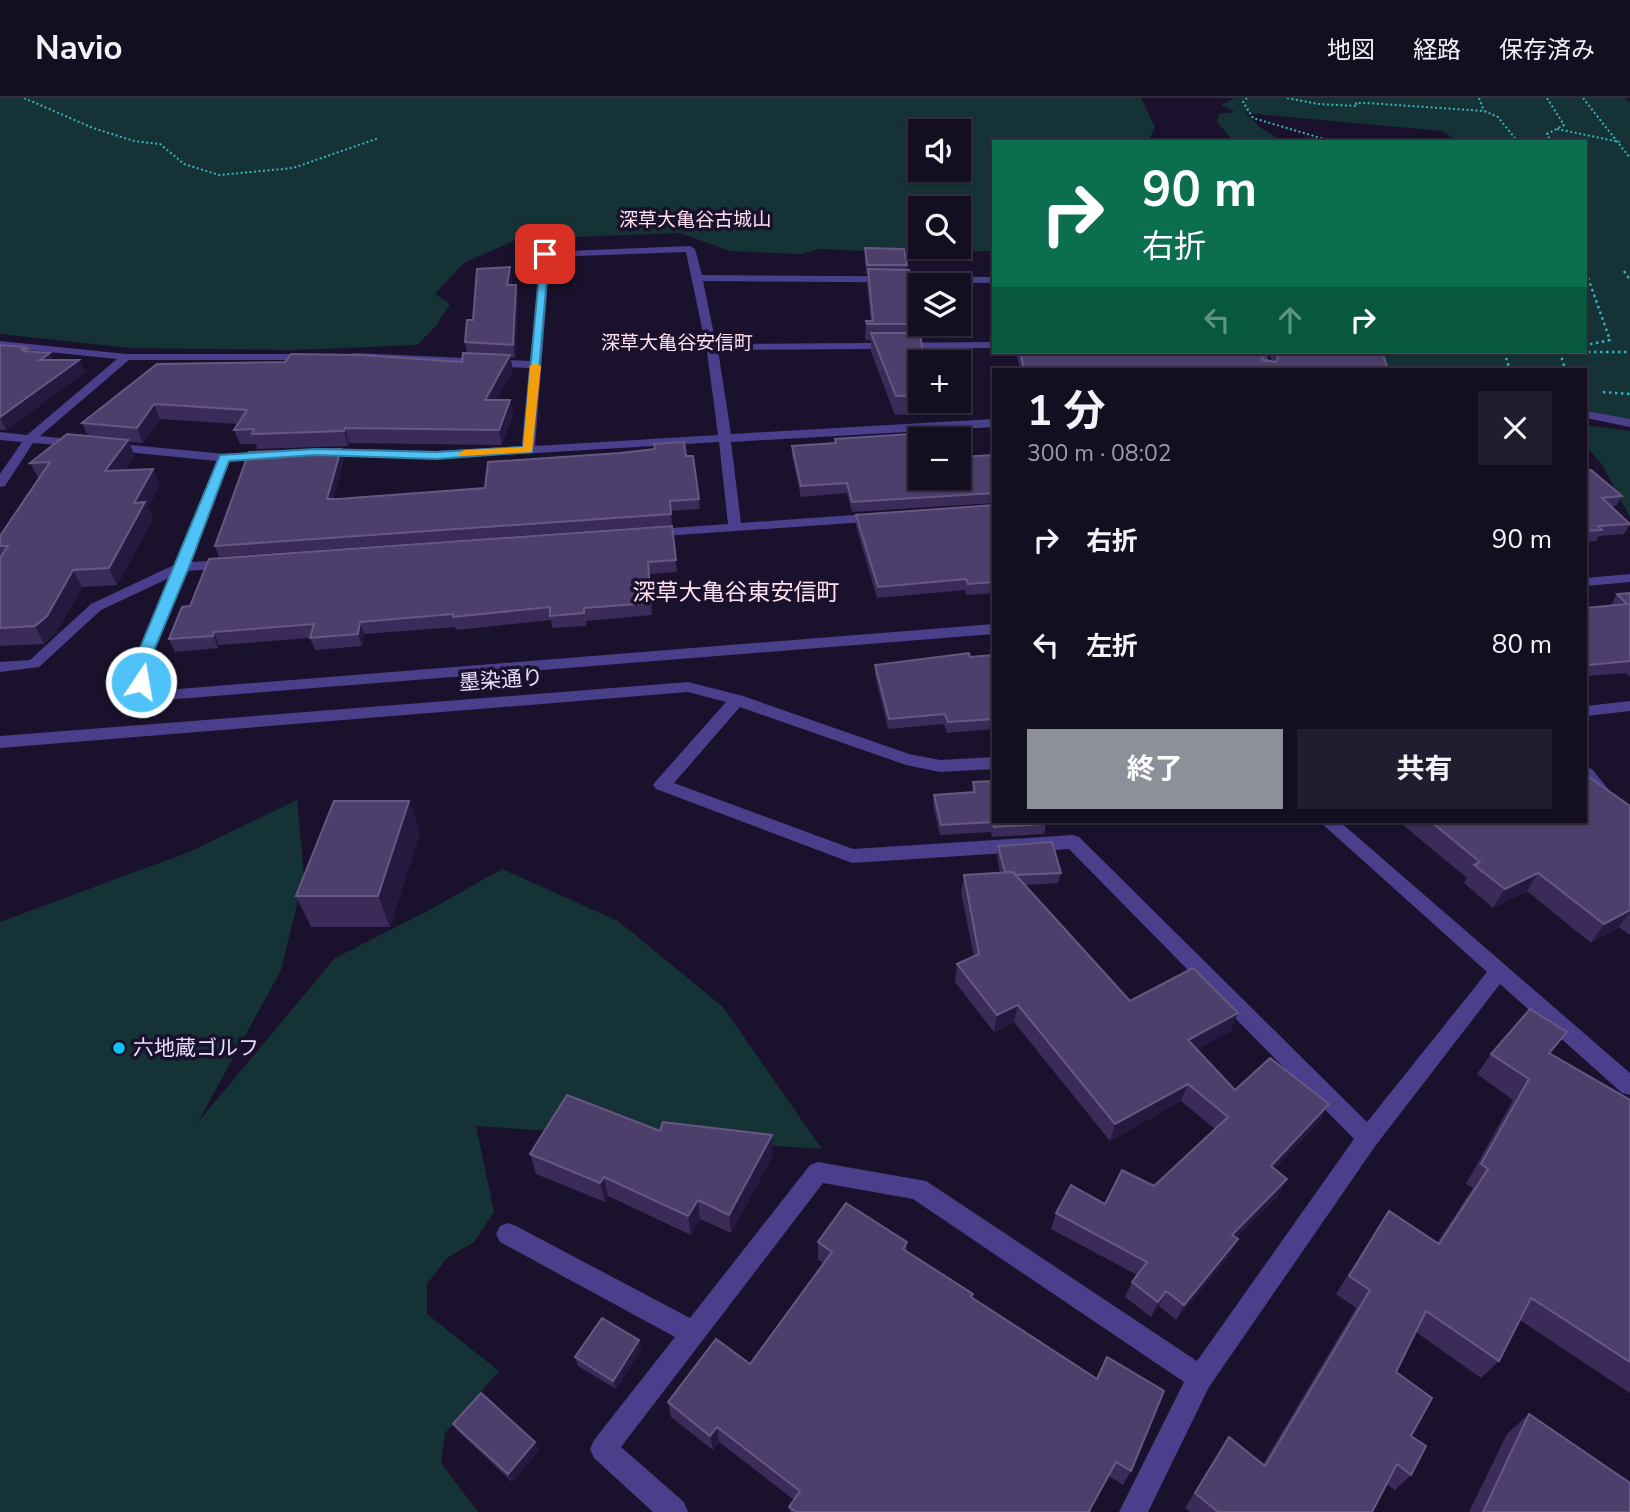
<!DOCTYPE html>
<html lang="ja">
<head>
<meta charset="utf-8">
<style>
  body { margin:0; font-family:"Nunito Sans","Noto Sans JP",sans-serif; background:#211c2e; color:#f1f3f6; height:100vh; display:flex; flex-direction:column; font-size:26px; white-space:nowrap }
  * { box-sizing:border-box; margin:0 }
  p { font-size:23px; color:#9d9ca5 }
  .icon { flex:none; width:38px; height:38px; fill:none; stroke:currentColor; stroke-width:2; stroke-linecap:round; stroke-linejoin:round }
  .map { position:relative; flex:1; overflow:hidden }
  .panel { position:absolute; left:992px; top:270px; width:595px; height:455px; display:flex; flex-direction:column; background:#140e21; border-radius:0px; box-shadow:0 2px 5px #0004,0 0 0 2px #332e3f }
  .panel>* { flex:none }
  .banner { position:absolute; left:992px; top:42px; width:595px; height:214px; border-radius:0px; box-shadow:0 2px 5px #0004,0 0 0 2px #332e3f; background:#0b6e4f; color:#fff; overflow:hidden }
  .fabs { position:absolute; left:908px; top:21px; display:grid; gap:14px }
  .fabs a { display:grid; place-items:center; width:63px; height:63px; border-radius:0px; background:#140e21; box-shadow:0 2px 5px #0004,0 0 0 2px #332e3f; font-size:35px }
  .pin { position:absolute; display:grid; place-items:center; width:60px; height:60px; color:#fff; margin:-30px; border-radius:14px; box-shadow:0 4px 10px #0006 }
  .me { position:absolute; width:77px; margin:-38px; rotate:12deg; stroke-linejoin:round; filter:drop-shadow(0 0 5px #0008) }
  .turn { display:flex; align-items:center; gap:24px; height:147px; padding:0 35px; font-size:32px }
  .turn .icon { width:91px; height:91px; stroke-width:2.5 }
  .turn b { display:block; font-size:49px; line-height:60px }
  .lanes { display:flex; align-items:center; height:66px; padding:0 35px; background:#0003; justify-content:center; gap:35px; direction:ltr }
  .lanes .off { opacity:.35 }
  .round { display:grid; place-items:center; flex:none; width:74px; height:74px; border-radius:0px; background:#211c2e }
  .summary { display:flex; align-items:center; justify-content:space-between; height:119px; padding:0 35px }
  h1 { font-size:42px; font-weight:700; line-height:52px }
  .cta { display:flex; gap:14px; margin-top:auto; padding:14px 35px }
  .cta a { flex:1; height:80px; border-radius:0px; background:#8c9099; color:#fff; font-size:28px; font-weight:700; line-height:80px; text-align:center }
  .cta a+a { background:#211c2e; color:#f1f3f6 }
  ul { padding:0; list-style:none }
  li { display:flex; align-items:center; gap:21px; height:105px; padding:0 35px }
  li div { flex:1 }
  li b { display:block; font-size:26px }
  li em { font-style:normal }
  header { display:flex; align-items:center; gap:42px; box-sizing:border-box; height:98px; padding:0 35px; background:#140e21; border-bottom:2px solid #332e3f }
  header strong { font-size:33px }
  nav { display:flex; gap:38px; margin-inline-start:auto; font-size:24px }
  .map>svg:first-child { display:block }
  .green { fill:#153336; fill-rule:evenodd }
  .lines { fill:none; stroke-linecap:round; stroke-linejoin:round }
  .path-far1 { stroke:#34b3bd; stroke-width:2; stroke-dasharray:2 2.5; stroke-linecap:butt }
  .path { stroke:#34b3bd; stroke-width:2.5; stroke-dasharray:2.5 3.5; stroke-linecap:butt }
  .minor { fill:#4b3e8a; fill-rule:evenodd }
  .wall { fill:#3b2b59 }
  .shaded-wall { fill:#261940 }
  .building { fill:#4d3f6b; stroke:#655882; stroke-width:2 }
  .route { fill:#4fc3f7; stroke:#337fa1; stroke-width:2 }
  .slow { fill:#f59e0b }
  .poi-dot { fill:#0ec3fa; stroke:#1a122c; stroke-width:2.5 }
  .labels { text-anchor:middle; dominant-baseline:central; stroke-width:7; stroke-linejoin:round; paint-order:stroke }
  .far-neighbourhood-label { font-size:19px; fill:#fee0ef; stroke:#1a122c }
  .street-label { font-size:21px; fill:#e6defe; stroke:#1a122c }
  .poi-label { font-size:21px; fill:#e6defe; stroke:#1a122c; text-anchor:start }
  .neighbourhood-label { font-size:23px; fill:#fee0ef; stroke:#1a122c }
</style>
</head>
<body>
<header>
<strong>Navio</strong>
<nav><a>地図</a><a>経路</a><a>保存済み</a></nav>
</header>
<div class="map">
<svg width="1630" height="1414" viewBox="0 0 1630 1414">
  <rect width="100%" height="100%" fill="#1a122c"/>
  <g class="green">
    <path d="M0 0H1141L1155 29 1148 44H994V153L891 154 819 151 801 156 730 153 680 135 518 141 464 165 435 196 450 206 436 228 417 247 292 252 131 250 0 236ZM920 33H959V72H920ZM920 110H959V149H920Z"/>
    <path d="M1235 0H1624L1630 4V322L1586 315V271H1382L1380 254H1586V44H1458L1443 33 1245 15 1261 30 1276 39 1270 44H1234L1217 24 1219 16 1235 14 1221 7Z"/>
    <path d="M1586 327 1630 333V419L1601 365 1586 349Z"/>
    <path d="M297 702 304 778 281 872 198 1024 335 860 426 814 502 771 618 823 723 909 822 1051 476 1028 494 1114 474 1144 447 1160 427 1186V1216L499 1273 445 1335 441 1365 478 1414H0V824L189 754Z"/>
  </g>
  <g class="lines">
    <g class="path-far1">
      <path d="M24 0 93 30 134 43 160 46 184 66 219 77 293 70 379 40"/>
      <path d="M1247 0 1243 4 1253 20 1334 44"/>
      <path d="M1287 0 1318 6 1357 8 1356 5H1367L1484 13 1498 19 1518 44"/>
      <path d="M1479 0 1484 13"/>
      <path d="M1547 0 1564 27 1547 36 1551 44"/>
      <path d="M1583 0 1630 60"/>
      <path d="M1557 31 1620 44"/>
    </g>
    <g class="path">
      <path d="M1624 173 1630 182"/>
      <path d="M1586 174 1610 242 1586 247"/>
      <path d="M1508 254 1506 263 1511 271"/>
      <path d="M1560 254 1565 271"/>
      <path d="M1582 254H1630"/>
      <path d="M1603 294 1630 296"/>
    </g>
    <g class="minor">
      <path d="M690 148 695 151 702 177 994 179V185L703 183 716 246 994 244V250L718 252 731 336 994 321V329L731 344 741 425 881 415 888 419 881 423 650 439 645 438V432L728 426 719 344 436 361 319 358 313 354 319 350 436 353 522 348 529 270 354 261 348 258 354 255 530 263 542 154ZM686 154 707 254 718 337 535 348 550 159Z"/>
      <path d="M0 243 126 256H312L318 259 312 262H129L40 338 79 342 83 343V349L33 345 5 388 0 389V376L22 344 0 342V334L27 337 117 261 0 249Z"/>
      <path d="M1255 254H1265L1273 271H1263Z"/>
      <path d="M1586 313 1630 321V329L1586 320Z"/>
      <path d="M110 345 225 356 271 353 277 357 271 361 230 363 190 464 228 462 235 466 228 470 186 473 148 569 149 583 166 592 994 526V536L164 602C143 596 134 591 132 569L169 480 101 512 39 569 0 574V564L30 562 91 506 174 467 217 363 106 352 104 349Z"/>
      <path d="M1630 476V484L1586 488V480Z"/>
      <path d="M688 584 743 598 909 656 940 662 994 659V671L940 674 906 667 740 609 674 685 853 751 1073 737 1079 739 1367 1024 1487 874 1319 723H1339L1630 975V997L1622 995 1500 886 1376 1047 1209 1289 1148 1414H1119L1184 1284 913 1101 823 1085 621 1349 684 1404 688 1414H653L594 1360 590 1351 594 1342 675 1239 500 1144 496 1136 500 1128 508 1125 516 1128 690 1220 810 1067 818 1064 926 1083 1197 1263 1354 1041 1069 751 852 765 656 691 653 687 656 683 726 604 688 594 0 650V638Z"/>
      <path d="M1630 603V613L1586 618V608Z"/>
      <path d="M1586 669 1592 671 1612 696 1630 708V723L1600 704 1586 686Z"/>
    </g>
  </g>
  <g class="wall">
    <path d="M865 150 907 167V172L918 226V235L920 264V303H928L927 315 895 317 871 254V242H866L865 239 866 223H871L867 187 868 176H866L865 159Z"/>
    <path d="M512 181 511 187H516L518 199 515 260 510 259 513 272 496 302H510L513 317 502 347 349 345 348 348 257 351 256 346H240L234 332 238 326 160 321 143 345 129 344 135 358 125 372 160 387 148 409 153 421 117 487 82 489 56 535 44 546 0 548V438L39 381 30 365 88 338 82 325 157 266 462 264 467 255 465 244 473 222Z"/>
    <path d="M0 247 26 251 28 254 53 262H79L85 274 6 332H0Z"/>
    <path d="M1016 254H1260L1263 262 1272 263 1268 254H1382L1388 271H1020Z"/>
    <path d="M835 341 920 362 994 357V405L852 414 847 395 801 399 792 358V348L835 345Z"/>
    <path d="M341 351 344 361 333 401 485 390 686 358 699 401 700 411 671 413 672 427 219 459 215 448Z"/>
    <path d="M1586 370 1622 398 1616 408 1611 409 1630 426 1624 436 1599 438 1596 443 1586 444Z"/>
    <path d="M994 407V495L966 497 965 492 877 500 856 428V417Z"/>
    <path d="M672 428 677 474 650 476 652 517 586 523V528L552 530 551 522 456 532 455 529 364 536 362 548 315 552 310 540 219 547 218 550 175 554 169 541 190 508Z"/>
    <path d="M1630 495V579L1626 575 1586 578V510L1611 507 1617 496Z"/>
    <path d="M994 557V631L947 635 944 626 888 631 875 577V567Z"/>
    <path d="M973 684 994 723H1057V725L1046 726 1044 736 992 739 991 734 940 737 933 707 934 697 972 694Z"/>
    <path d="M409 703 420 734 390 829H311L296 798Z"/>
    <path d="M1630 708V837L1619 829 1591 845 1527 793 1493 810 1464 785 1467 780 1398 723H1586Z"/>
    <path d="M998 748 1061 775 1058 785 1025 787 1130 903 1231 933 1197 951 1235 992 1320 1023 1274 1071 1278 1098 1236 1140 1238 1141 1230 1157 1176 1222 1159 1208 1151 1219 1125 1199 1132 1184 1137 1177 1051 1131 1056 1115 1105 1106 1154 1088 1215 1031 1181 1003 1110 1043 1014 924 994 934 955 884 957 866 974 859 961 794 964 777 1000 775 997 758Z"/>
    <path d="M1491 956H1550L1630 1002V1295L1520 1222 1499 1263 1481 1280 1416 1234 1396 1274 1411 1338V1377L1395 1392 1387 1386 1372 1414H1190L1185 1410 1229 1339 1263 1366 1356 1210 1336 1196 1376 1133 1389 1113 1437 1145 1473 1090 1466 1086 1513 1002 1477 976Z"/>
    <path d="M660 1033 773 1057 731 1135 700 1121 691 1137 608 1098 605 1104 536 1076 530 1056Z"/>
    <path d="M818 1144H907L906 1153 973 1200 1131 1373 1123 1387 1109 1378 1089 1413 1090 1414H790L789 1409 794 1402 719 1344 713 1352 671 1319 668 1304 750 1266 824 1165 818 1162Z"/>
    <path d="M639 1242 641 1251 616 1291 578 1268 575 1259Z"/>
    <path d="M1529 1316 1630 1414H1469L1507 1336Z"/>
    <path d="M453 1326 539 1352 512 1384 458 1333Z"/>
  </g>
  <g class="shaded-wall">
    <path d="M510 169 512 181 509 200 507 187Z"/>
    <path d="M516 187 518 199 515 260 513 247Z"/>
    <path d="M50 255 55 268 40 262Z"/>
    <path d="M510 257 513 272 488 317 485 302Z"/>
    <path d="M79 262 85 274 6 332 0 319Z"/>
    <path d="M510 302 513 317 502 347 499 332Z"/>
    <path d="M154 306 160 321 143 345 137 330Z"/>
    <path d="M345 330 349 345 348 348 344 333Z"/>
    <path d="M128 342 135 358 113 389 105 373Z"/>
    <path d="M341 351 344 361 330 411 327 401Z"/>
    <path d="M153 371 160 387 148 409 153 421 117 487 109 470 134 405Z"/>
    <path d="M73 472 82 489 56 535 44 546 35 528Z"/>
    <path d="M360 524 364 536 362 548 358 536Z"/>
    <path d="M214 534 219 547 218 550 213 538Z"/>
    <path d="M409 703 420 734 390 829 378 798Z"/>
    <path d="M1538 775 1527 793 1493 810 1505 791Z"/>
    <path d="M1630 812V814L1619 829 1591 845 1604 826Z"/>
    <path d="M1018 907 1014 924 994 934 997 917Z"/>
    <path d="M1238 915 1231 933 1182 959 1188 942Z"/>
    <path d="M1188 986 1181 1003 1110 1043 1115 1026Z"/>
    <path d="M1329 1006 1320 1023 1262 1084 1271 1068Z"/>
    <path d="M772 1037 773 1057 731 1135 729 1117Z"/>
    <path d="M604 1079 608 1098 605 1104 600 1085Z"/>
    <path d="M1287 1081 1278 1098 1224 1153 1232 1137Z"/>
    <path d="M698 1102 700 1121 691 1137 688 1118Z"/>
    <path d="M1238 1141 1230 1157 1176 1222 1184 1207Z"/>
    <path d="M1166 1193 1159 1208 1151 1219 1158 1204Z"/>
    <path d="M639 1242 641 1251 616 1291 613 1283Z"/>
    <path d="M717 1329 719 1344 713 1352 710 1338Z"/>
    <path d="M535 1344 539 1352 512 1384 508 1376Z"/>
  </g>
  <g class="building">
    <path d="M865 150 904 151 907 167H867Z"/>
    <path d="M510 169 507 187H516L513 247 465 244 467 222H473L477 171Z"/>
    <path d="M868 171 909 172 918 226H867L866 223H873Z"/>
    <path d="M871 235H920L924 264H920V297L896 298Z"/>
    <path d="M0 247 25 249 22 251H27L24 253 50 255 40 262H79L0 319Z"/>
    <path d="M1020 254H1260L1263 262 1276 264 1278 260 1275 254H1382L1388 271H1024Z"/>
    <path d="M463 255 510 257 485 302H510L499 332 345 330 344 333 252 336 254 331 234 332 247 312 154 306 137 330 82 325 157 266 285 264 291 256 360 257 462 264Z"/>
    <path d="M67 336 128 342 105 373 153 371 134 405 145 404 109 470 73 472 47 518 35 528 0 530V460L8 448H0V438L50 364 30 365Z"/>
    <path d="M910 336 920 362V380H959V359L994 357V395L852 404 847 385 801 388 792 348 836 345 835 341Z"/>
    <path d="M684 344 686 358H693L699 401 670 403 671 416 215 448 249 354 341 351 327 401H338L485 390 488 364 620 355 655 351 654 346Z"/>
    <path d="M1586 370 1588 372H1591L1622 398 1602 400 1630 426 1598 428 1602 432 1586 433Z"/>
    <path d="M994 407V484L968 486 966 481 878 489 856 417Z"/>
    <path d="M672 428 676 462 648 464 651 505 584 510V515L550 518V509L453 519V516L360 524 358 536 310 540 314 526 214 534 213 538 169 541 182 509 190 508 209 461Z"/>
    <path d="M1630 495V563L1589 567 1586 563V510L1627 506 1617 496Z"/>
    <path d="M969 555 970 559 994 557V621L948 624 945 616 889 621 875 567Z"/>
    <path d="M1586 677 1630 708V812L1604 826 1538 775 1505 791 1474 767 1480 764 1430 723H1586Z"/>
    <path d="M994 683V723H1045L1046 726 994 729 993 724 941 727 934 697 975 694 973 684Z"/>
    <path d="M334 703H409L378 798H296Z"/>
    <path d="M1052 744 1061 775 1016 777 1013 774H1005L998 748Z"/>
    <path d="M1013 774 1130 903 1193 870 1238 915 1188 942 1235 992 1270 960 1329 1006 1271 1068 1287 1081 1232 1137 1238 1141 1184 1207 1166 1193 1158 1204 1132 1184 1147 1164 1056 1115 1071 1087 1105 1106 1122 1072 1154 1088 1228 1019 1188 986 1115 1026 1018 907 997 917 957 866 979 856 964 777Z"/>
    <path d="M1530 911 1567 934 1549 955 1630 1002V1264L1531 1200 1499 1263 1426 1213 1396 1274 1432 1300 1411 1338 1426 1348 1411 1377 1397 1366 1372 1414H1218L1195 1395 1229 1339 1265 1368 1370 1192 1349 1178 1389 1113 1439 1146 1488 1071 1481 1066 1529 981 1491 956Z"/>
    <path d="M567 997 660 1033 663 1024 772 1037 729 1117 698 1102 688 1118 604 1079 600 1085 530 1056Z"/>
    <path d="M846 1105 907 1144 903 1151 973 1196 971 1199 1097 1281 1107 1259 1164 1293 1131 1373 1116 1364 1089 1413 1090 1414H796L789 1409 800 1393 717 1329 710 1338 668 1304 716 1241 750 1266 832 1154 818 1144Z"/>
    <path d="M602 1220 639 1242 613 1283 575 1259Z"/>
    <path d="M481 1295 535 1344 508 1376 453 1326Z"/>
    <path d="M1529 1316 1630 1385V1414H1483Z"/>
  </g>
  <path class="route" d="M545 154 549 156 532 354 436 361 315 357 229 363 189 469 147 569 146 587H135L132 569 220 357 315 351 436 354 523 349 541 156Z"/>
  <path class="slow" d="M535 265 541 268 532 354 460 358 458 356 464 352 523 349 530 268Z"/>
  <circle class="poi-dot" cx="119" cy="950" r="7"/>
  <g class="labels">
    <g class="far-neighbourhood-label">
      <text x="695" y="122">深草大亀谷古城山</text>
      <text x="677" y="245">深草大亀谷安信町</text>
    </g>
    <g class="street-label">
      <text transform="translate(501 582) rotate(-4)">墨染通り</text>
    </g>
    <g class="poi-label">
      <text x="133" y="950">六地蔵ゴルフ</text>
    </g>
    <g class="neighbourhood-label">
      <text x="736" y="494">深草大亀谷東安信町</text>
    </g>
  </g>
</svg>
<div class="fabs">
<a><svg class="icon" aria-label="sound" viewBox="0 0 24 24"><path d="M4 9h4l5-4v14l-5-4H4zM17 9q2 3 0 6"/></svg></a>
<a><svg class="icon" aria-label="search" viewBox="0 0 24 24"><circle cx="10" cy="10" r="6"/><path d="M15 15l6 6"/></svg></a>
<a><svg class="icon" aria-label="layers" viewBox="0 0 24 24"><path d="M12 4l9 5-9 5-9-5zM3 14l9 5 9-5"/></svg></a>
<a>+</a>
<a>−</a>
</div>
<div class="pin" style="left:545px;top:156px;background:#d93025"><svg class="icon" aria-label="arrive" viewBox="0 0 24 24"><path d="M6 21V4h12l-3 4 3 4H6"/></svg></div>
<svg class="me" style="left:141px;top:584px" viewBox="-20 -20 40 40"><circle r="17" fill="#4fc3f7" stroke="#fff" stroke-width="3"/><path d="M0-11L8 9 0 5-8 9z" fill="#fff"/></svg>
<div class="banner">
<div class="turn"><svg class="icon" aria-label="right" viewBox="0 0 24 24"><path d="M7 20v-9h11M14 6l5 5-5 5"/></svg><div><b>90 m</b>右折</div></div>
<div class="lanes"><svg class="icon off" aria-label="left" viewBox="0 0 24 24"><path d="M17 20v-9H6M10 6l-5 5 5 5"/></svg><svg class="icon off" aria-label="ahead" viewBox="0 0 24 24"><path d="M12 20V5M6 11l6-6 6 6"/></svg><svg class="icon" aria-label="right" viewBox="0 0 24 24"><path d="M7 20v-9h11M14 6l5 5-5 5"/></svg></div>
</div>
<section class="panel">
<div class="summary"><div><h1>1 分</h1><p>300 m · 08:02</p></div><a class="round"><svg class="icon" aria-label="close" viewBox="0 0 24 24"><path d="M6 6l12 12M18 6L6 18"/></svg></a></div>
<ul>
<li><svg class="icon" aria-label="right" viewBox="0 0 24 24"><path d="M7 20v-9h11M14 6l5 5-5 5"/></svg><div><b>右折</b></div><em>90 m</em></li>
<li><svg class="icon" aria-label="left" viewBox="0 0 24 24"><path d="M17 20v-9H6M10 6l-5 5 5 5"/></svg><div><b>左折</b></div><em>80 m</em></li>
</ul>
<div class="cta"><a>終了</a><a>共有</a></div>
</section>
</div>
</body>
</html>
